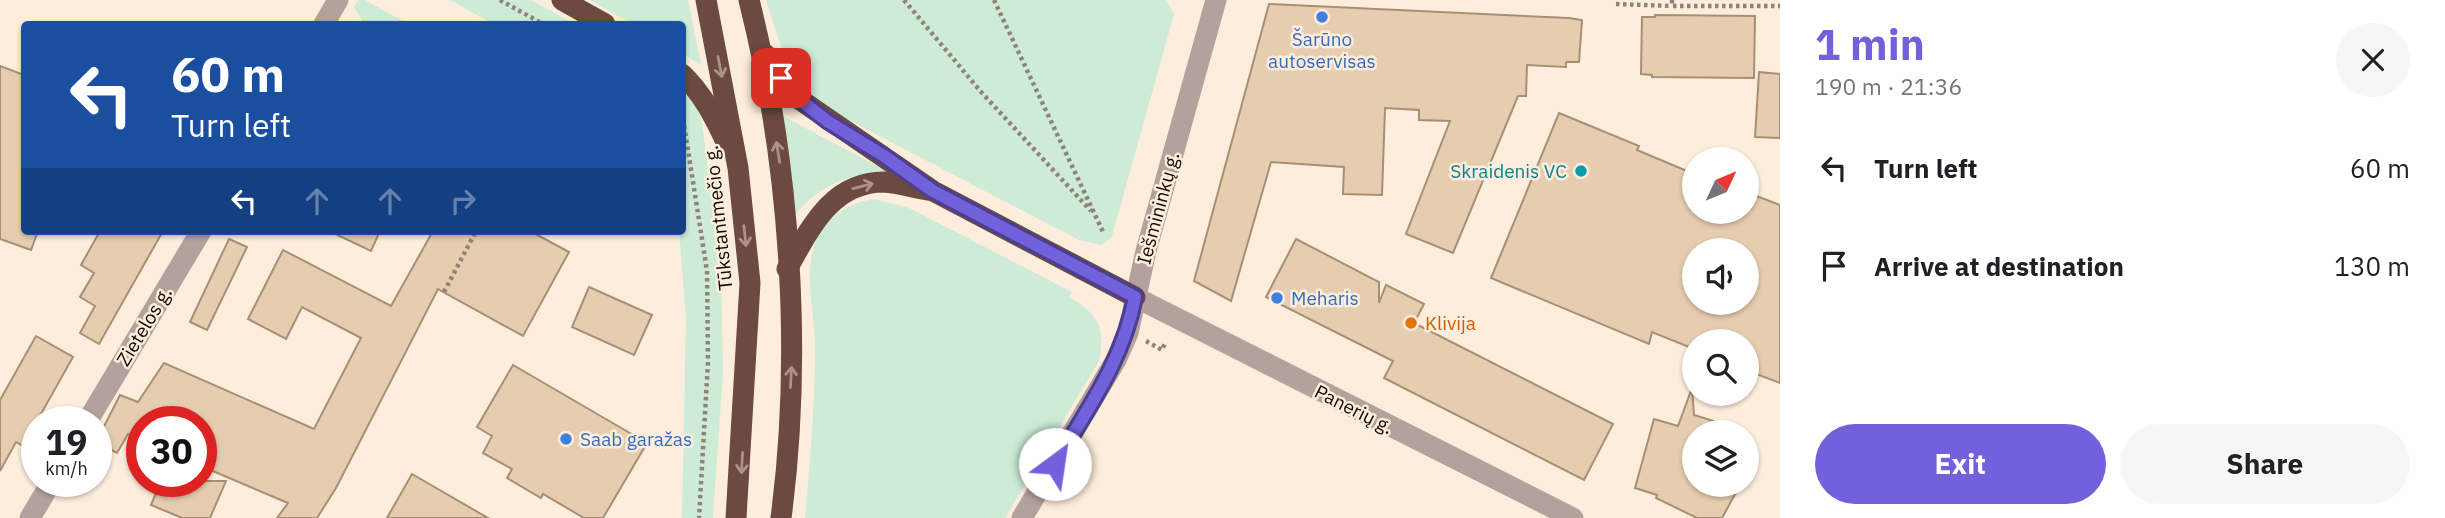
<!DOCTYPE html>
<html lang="en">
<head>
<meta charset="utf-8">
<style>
  body { margin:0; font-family:"IBM Plex Sans",sans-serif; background:#f6f6f6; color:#202124; height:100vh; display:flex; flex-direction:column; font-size:26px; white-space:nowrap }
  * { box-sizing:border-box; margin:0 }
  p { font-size:23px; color:#757577 }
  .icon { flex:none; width:38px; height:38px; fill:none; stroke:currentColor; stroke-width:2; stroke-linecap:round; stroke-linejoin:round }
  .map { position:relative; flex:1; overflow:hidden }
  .panel { display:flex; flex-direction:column; background:#fff; width:665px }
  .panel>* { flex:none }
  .guide { position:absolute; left:21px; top:21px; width:665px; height:214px; border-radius:7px; box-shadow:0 2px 5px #0004; background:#1a4fa0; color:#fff; overflow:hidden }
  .needle { width:46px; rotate:46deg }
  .controls { position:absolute; left:1682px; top:147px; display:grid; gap:14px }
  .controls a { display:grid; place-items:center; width:77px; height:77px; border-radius:50%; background:#fff; box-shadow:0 2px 5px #0004; font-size:35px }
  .speed { position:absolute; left:21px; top:406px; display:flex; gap:14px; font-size:35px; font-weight:700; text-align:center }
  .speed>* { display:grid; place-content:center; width:91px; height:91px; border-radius:50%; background:#fff; box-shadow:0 2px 5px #0004; line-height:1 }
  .speed small { font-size:18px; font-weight:400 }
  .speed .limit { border:10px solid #d22; background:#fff; color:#111 }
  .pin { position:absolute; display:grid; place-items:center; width:60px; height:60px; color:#fff; margin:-30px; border-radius:14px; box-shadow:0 4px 10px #0006 }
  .me { position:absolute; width:77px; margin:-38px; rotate:31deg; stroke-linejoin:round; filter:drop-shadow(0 0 5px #0008) }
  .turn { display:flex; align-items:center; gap:24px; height:147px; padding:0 35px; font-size:32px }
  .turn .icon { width:91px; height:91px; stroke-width:2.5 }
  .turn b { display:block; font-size:49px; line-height:60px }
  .lanes { display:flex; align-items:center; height:66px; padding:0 35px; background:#0003; justify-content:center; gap:35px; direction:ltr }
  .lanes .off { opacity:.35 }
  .round { display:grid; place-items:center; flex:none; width:74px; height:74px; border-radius:37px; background:#f6f6f6 }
  .headline { display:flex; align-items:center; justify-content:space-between; height:119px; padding:0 35px }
  h1 { font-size:42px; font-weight:700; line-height:52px; color:#7361dc }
  .button { display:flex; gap:14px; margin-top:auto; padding:14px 35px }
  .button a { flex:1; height:80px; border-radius:42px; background:#7361dc; color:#fff; font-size:28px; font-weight:700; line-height:80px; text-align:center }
  .button a+a { background:#f6f6f6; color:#202124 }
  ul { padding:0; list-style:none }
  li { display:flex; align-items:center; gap:21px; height:98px; padding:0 35px }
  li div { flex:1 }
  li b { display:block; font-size:26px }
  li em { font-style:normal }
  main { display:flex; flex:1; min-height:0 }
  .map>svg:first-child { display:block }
  .green { fill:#cdebd7 }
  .building { fill:#e7cdb0; stroke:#a88e74; stroke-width:2; fill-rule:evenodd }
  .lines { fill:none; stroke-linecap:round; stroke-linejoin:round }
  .path { stroke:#908477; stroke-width:4.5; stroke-dasharray:3.5 3.5; stroke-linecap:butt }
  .minor { stroke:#b4a19d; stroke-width:21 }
  .highway { stroke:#6c4941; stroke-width:21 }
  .oneway { stroke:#ad9387 }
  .route-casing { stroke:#4b3f8f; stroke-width:18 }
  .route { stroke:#7361dc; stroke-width:12 }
  .shop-dot { fill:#3f7fe0; stroke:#fdeddc; stroke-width:2.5 }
  .culture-dot { fill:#0f9aa8; stroke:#fdeddc; stroke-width:2.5 }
  .food-dot { fill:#e8710a; stroke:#fdeddc; stroke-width:2.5 }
  .labels { text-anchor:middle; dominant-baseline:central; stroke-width:5; stroke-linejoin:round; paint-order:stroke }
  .shop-label { font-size:19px; fill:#366cbe; stroke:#fdeddc; text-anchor:start }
  .culture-label { font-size:19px; fill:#0d838f; stroke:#fdeddc; text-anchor:end }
  .street-label { font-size:19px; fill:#120a02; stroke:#fdeddc }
  .food-label { font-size:19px; fill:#c56008; stroke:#fdeddc; text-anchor:start }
</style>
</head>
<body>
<main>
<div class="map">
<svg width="1780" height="518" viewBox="0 0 1780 518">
  <rect width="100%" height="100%" fill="#fdeddc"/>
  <g class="green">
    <path d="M358 0H365L408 24H364L354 7Z"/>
    <path d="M450 0H531L575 24H493Z"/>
    <path d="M590 0H688L701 65 683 54 682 24H632Z"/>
    <path d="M766 0H1166L1174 14 1112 236 1102 245 1079 240 816 103C786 70 779 41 766 0Z"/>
    <path d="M683 89 693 101 702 122 721 273 723 371 713 518H682L686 318 679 231H682Z"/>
    <path d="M783 116 888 172C851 174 820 184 796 214Z"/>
    <path d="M874 199 909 208 1072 292 1069 297C1098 314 1106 327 1099 361L1005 518H805C810 461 815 405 815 347 815 314 803 272 816 241 827 216 848 203 874 199Z"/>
  </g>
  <g class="building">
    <path d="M1269 4 1569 18 1582 20 1579 62H1566V67L1527 65 1526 96H1518L1453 253 1406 234 1450 121 1419 120V110L1385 108 1382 195 1343 194 1344 167 1271 162 1231 301 1194 281Z"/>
    <path d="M1655 15 1755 16 1754 78 1652 77V75L1641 74 1642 17H1655Z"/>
    <path d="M0 66 24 75V231H38L31 250 0 239Z"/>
    <path d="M1759 72 1780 74V138L1755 137Z"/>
    <path d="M1559 113 1639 146 1637 150 1694 174V212H1746V192L1780 205V383L1746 370V341H1694V349L1652 332 1649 344 1491 278ZM1694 250H1746V303H1694Z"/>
    <path d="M100 231H163L99 344 80 333 95 306 80 297 94 273 81 265Z"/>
    <path d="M329 231H380L371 251Z"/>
    <path d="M433 231H530L569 252 523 336 438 289 336 488 317 518H277L288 503 201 466V422H142V440L128 434 117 453 96 442 120 395 138 402 164 363 314 429 361 338 302 307 286 339 248 319 283 250 391 306Z"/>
    <path d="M229 239 247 247 207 330 190 322Z"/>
    <path d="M1296 239 1379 282V303L1386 285 1424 304 1414 323 1613 424 1584 480 1384 378 1393 361 1266 297Z"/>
    <path d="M589 287 652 315 634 355 572 327Z"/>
    <path d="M36 336 73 357 23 446 16 442 0 471V400Z"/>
    <path d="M513 365 647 443 603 518H584L543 494 541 498 507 478 512 469 483 453 492 436 477 427Z"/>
    <path d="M1692 388 1694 415 1736 428 1735 432H1694V485H1740L1722 518H1697L1656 498 1657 495 1635 488 1654 419 1678 426Z"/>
    <path d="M412 474 488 518H387Z"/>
    <path d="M161 481H226L210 518H182L151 505Z"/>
  </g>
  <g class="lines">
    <g class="path">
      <path d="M500 0 543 24"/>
      <path d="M904 0 982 93 1091 211"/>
      <path d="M994 0 1104 234"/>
      <path d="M1672 0V6H1780"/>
      <path d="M1616 4 1672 6"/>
      <path d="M682 112 707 271 708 362 699 518"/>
      <path d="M444 292 476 231"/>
      <path d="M1146 341 1162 350 1165 343"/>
    </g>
    <g class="minor">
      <path d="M324 24 338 0"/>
      <path d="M1135 297 1573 518"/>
      <path d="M87 422 201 231"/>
      <path d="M30 518 52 481"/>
      <path d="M1022 518 1116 360 1128 333 1146 251 1216 0"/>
    </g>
    <g class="highway">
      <path d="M562 0 605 24"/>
      <path d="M706 0 738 168 750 283 736 518"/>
      <path d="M749 0C790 163 803 351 781 518"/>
      <path d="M766 55 799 99 933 191 1135 297"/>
      <path d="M682 74C703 94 715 118 727 144"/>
      <path d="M787 269C810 229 831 182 884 182 899 183 914 188 928 190"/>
    </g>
  </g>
  <defs><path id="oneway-shaft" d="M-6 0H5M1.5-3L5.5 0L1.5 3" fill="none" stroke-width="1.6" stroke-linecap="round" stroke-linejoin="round" transform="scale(1.75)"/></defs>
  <g class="oneway">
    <use href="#oneway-shaft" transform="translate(720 67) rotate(79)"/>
    <use href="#oneway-shaft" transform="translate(778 152) rotate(-99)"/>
    <use href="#oneway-shaft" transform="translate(863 186) rotate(-14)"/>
    <use href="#oneway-shaft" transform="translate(745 236) rotate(84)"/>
    <use href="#oneway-shaft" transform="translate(791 377) rotate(-87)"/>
    <use href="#oneway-shaft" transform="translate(742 463) rotate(93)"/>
  </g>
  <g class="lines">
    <g class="route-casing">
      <path id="route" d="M781 78 799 99 827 121 884 156 933 191 1135 297C1123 361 1088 408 1055 464"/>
    </g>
    <use href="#route" class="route"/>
  </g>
  <g class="shop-dot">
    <circle cx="1322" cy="17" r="7"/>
    <circle cx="1277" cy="298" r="7"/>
    <circle cx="566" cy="439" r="7"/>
  </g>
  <circle class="culture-dot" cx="1581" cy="171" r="7"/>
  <circle class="food-dot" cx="1411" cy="323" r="7"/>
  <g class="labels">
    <g class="shop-label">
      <text x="1322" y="39" text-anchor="middle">Šarūno<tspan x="1322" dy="22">autoservisas</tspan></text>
      <text x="1291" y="298">Meharis</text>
      <text x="580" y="439">Saab garažas</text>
    </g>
    <g class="culture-label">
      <text x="1567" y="171">Skraidenis VC</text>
    </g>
    <g class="street-label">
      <text transform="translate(1158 208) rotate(-75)">Iešmininkų g.</text>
      <text transform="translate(718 218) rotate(-96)">Tūkstantmečio g.</text>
      <text transform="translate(144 326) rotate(-59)">Zietelos g.</text>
      <text transform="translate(1354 409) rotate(27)">Panerių g.</text>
    </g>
    <g class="food-label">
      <text x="1425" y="323">Klivija</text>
    </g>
  </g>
</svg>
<div class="controls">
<a><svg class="needle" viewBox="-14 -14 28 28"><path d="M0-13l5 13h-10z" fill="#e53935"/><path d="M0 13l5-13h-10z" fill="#757577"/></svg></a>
<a><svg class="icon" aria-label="sound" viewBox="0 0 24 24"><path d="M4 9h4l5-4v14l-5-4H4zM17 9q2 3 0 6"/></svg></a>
<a><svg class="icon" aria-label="search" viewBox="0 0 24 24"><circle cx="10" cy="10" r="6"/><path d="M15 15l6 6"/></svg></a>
<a><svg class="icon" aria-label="layers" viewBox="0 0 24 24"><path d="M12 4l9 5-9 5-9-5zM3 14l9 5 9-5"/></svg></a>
</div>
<div class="speed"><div>19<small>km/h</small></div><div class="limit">30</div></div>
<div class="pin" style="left:781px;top:78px;background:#d93025"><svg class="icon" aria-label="arrive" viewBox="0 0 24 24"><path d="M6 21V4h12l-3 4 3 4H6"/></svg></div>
<svg class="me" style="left:1055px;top:464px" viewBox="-20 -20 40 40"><circle r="19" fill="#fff"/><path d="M0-13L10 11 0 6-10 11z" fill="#7361dc"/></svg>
<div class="guide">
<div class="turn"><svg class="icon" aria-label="left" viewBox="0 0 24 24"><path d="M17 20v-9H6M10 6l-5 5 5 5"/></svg><div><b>60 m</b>Turn left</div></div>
<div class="lanes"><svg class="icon" aria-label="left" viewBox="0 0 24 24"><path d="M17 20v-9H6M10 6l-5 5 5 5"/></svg><svg class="icon off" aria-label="ahead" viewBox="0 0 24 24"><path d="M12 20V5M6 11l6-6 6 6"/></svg><svg class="icon off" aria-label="ahead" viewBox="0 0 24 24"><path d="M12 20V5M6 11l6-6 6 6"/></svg><svg class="icon off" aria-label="right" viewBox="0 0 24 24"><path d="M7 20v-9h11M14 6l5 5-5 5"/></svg></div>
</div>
</div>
<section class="panel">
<div class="headline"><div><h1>1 min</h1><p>190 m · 21:36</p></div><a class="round"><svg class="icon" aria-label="close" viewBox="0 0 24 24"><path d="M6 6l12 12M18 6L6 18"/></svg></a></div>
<ul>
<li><svg class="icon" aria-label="left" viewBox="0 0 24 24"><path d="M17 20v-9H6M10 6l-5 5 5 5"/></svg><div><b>Turn left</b></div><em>60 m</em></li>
<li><svg class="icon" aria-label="arrive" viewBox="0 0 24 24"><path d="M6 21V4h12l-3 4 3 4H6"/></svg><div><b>Arrive at destination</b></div><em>130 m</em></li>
</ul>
<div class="button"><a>Exit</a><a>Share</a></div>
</section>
</main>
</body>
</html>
